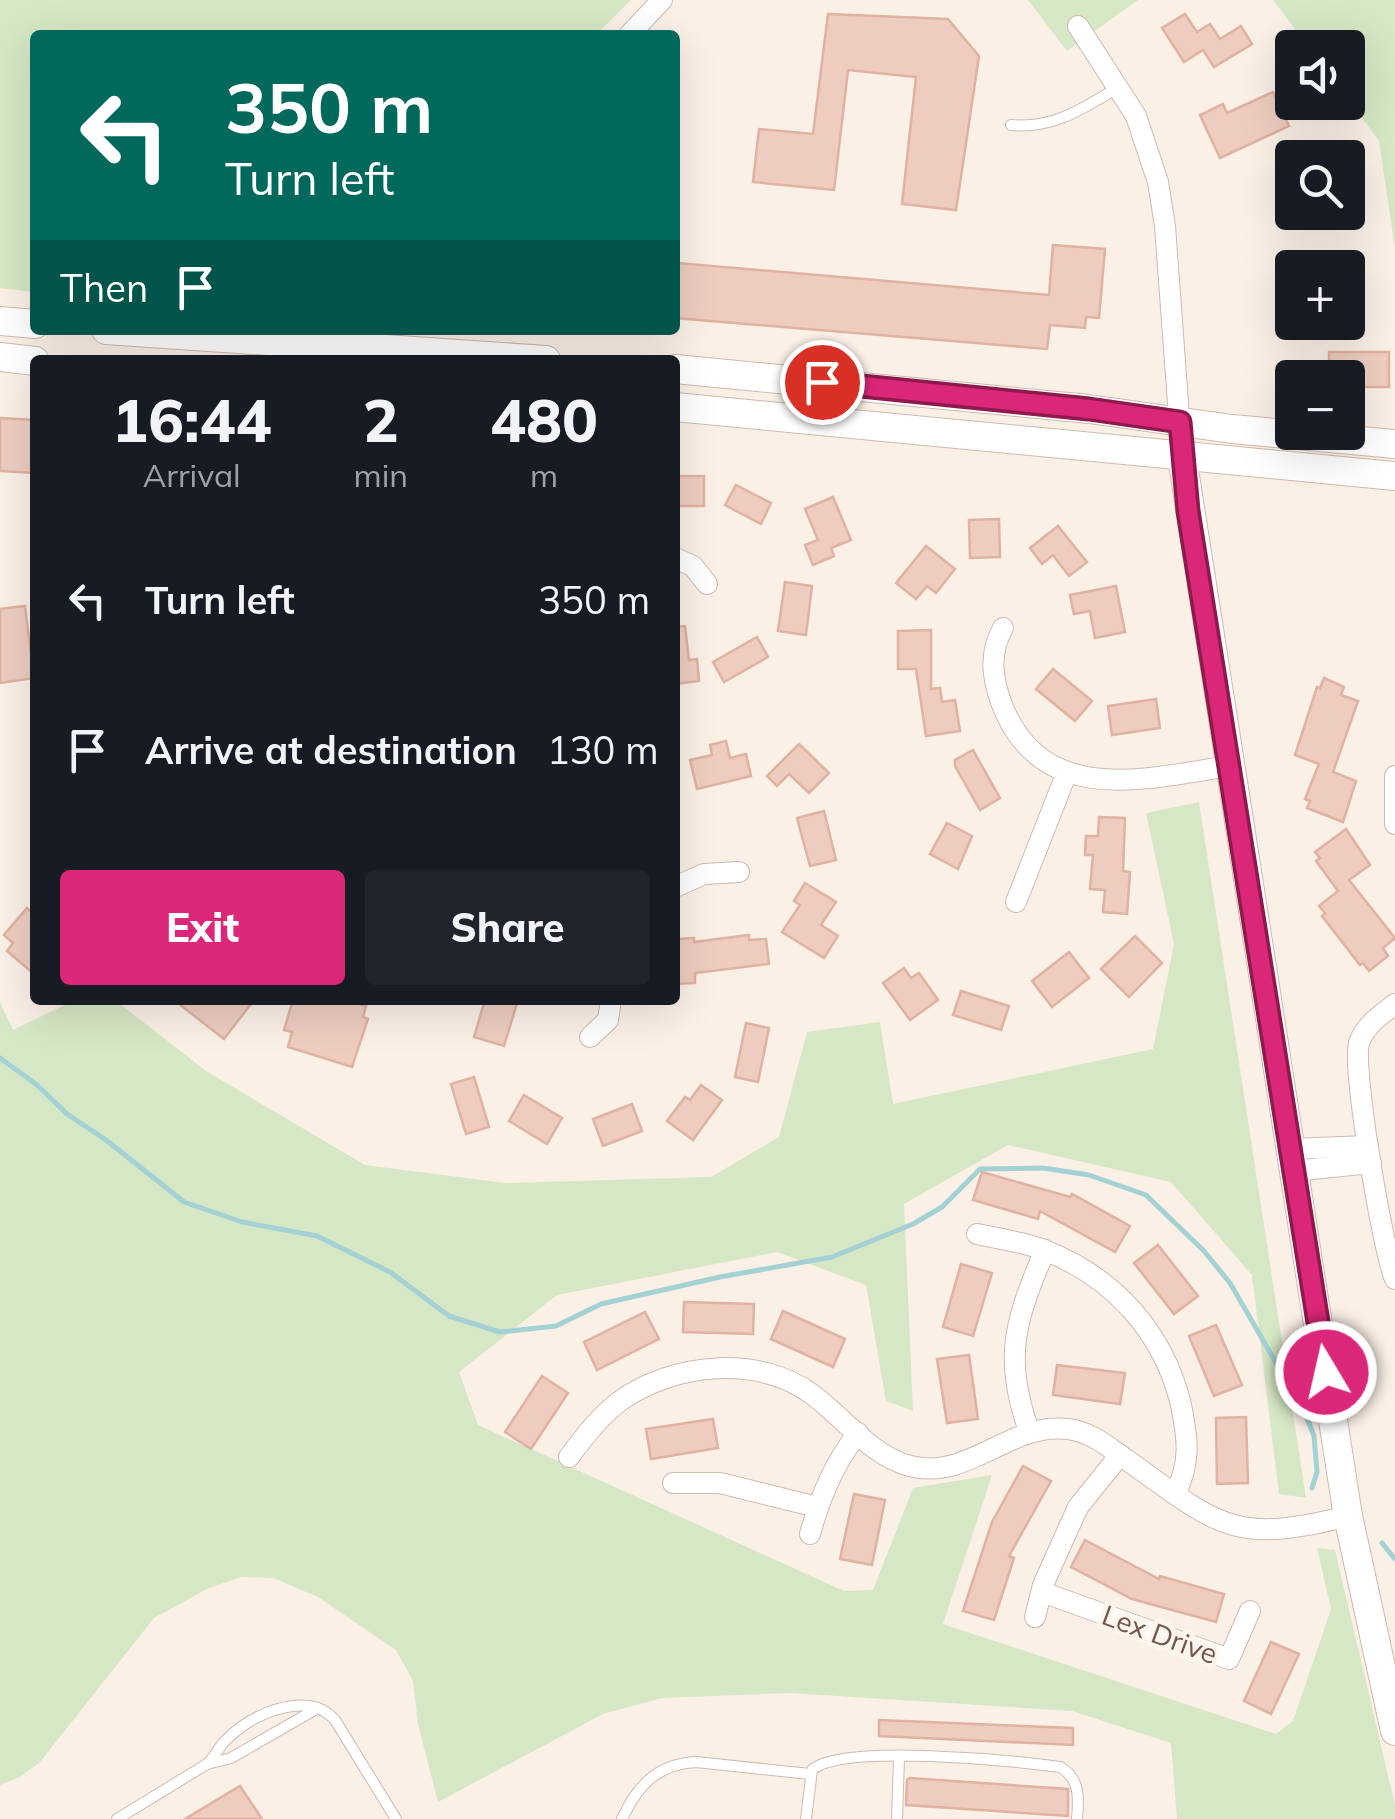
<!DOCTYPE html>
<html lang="en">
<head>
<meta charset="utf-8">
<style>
  body { margin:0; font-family:Mulish,sans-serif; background:#20242c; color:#f1f3f6; height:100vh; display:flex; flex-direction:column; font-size:38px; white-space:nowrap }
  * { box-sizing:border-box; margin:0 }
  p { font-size:32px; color:#9ea1a6 }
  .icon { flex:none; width:55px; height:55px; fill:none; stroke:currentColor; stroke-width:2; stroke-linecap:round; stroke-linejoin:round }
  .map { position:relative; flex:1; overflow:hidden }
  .sheet { position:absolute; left:30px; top:355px; width:650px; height:650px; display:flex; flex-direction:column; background:#171b24; border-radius:10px; box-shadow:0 10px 40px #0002 }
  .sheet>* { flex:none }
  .guide { position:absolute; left:30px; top:30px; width:650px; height:305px; border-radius:10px; box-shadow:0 10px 40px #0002; background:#00695c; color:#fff; overflow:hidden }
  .fabs { position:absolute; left:1275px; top:30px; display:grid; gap:20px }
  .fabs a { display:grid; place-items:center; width:90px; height:90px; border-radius:10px; background:#171b24; box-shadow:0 10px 40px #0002; font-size:50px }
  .pin { position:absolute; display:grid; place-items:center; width:85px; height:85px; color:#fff; margin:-42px; border:5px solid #fff; border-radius:50%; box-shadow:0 2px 10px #0007 }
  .me { position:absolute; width:110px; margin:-55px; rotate:351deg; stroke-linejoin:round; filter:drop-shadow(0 0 8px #0008) }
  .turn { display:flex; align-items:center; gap:35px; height:210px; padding:0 30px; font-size:45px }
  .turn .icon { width:130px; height:130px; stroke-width:2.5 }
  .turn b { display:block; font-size:70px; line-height:85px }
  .then { display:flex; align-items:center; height:95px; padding:0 30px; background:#0003; gap:20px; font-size:38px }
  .eta { display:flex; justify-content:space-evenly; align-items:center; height:170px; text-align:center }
  .eta b { font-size:60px; font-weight:800; line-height:70px }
  .action { display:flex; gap:20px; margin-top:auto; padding:20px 30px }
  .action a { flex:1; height:115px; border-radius:10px; background:#db2777; color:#fff; font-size:40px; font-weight:800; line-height:115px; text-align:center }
  .action a+a { background:#20242c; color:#f1f3f6 }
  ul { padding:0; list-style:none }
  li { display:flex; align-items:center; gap:30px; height:150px; padding:0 30px }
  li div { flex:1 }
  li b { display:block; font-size:38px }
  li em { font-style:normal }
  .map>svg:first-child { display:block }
  .green { fill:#d6e7c5 }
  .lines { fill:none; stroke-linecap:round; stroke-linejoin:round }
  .stream { stroke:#a3d1d4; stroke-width:5 }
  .building { fill:#eecdc0; stroke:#dfb2a1; stroke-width:2.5 }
  .lane-casing { stroke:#cdbab0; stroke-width:12 }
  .street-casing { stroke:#cdbab0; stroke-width:22 }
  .secondary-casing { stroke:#d0b9ad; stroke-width:30 }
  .lane { stroke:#fff; stroke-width:10 }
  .street { stroke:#fff; stroke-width:20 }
  .secondary { stroke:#fff; stroke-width:28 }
  .route-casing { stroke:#8e194d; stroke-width:25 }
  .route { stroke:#db2777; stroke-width:18 }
  .labels { text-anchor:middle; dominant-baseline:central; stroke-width:10; stroke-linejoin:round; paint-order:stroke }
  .street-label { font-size:28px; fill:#72564d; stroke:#fef5ec }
</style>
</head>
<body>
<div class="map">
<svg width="1395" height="1819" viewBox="0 0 1395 1819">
  <rect width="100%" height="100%" fill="#fbf0e6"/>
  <g class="green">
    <path d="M0 0H631L596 35H35V292L0 288Z"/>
    <path d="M1028 0H1138L1067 51Z"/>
    <path d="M1273 0H1395V248L1379 141 1348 99V48L1309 47Z"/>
    <path d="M1199 802 1306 1498 1279 1494 1252 1275 1171 1182 1008 1145 904 1204 913 1411 886 1401 866 1285 777 1252 557 1295 459 1372 478 1425 844 1591 873 1590 913 1488 992 1475 943 1624 1276 1734 1293 1721 1331 1609 1317 1548 1335 1550 1395 1805V1819H1177L1171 1743 1072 1711 791 1693 662 1698 603 1714 438 1802 418 1724 413 1681 396 1650 318 1597 273 1578 241 1577 207 1589 154 1618 40 1762 20 1777 0 1785V1002L13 1030 75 1000H115L206 1071 365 1165 505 1183 711 1177 779 1137 807 1032 880 1022 893 1104 1153 1049 1174 944 1146 813Z"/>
  </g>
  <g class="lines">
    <g class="stream">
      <path d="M0 1058 37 1085 67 1114 106 1140 184 1202 242 1222 317 1236 390 1272 449 1316 500 1332 556 1326 601 1304 720 1277 832 1257 913 1224 942 1207 980 1169 1043 1168 1089 1175 1146 1195 1204 1251 1230 1283 1304 1411 1314 1436 1317 1472 1312 1488"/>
      <path d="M1382 1543 1395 1559"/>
    </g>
  </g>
  <g class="building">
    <path d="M828 14 948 19 979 56 956 210 902 204 916 77 848 70 834 190 753 182 759 129 813 134Z"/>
    <path d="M1185 14 1197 32 1210 24 1220 39 1241 26 1252 44 1214 67 1203 50 1184 62 1162 28Z"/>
    <path d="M1273 92 1289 126 1220 158 1200 115 1223 104 1227 113Z"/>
    <path d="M1053 245 1105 249 1099 318 1086 317 1085 328 1050 325 1047 349 675 318 678 263 1049 295Z"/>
    <path d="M1329 352H1389V387H1348V378H1329Z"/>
    <path d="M0 418 35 420V473L0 471Z"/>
    <rect x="675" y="476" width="29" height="30"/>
    <path d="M736 485 771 503 761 524 725 505Z"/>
    <path d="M833 497 851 540 831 548 834 556 813 565 805 545 818 540 805 509Z"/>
    <path d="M999 519 1000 557 970 558 969 520Z"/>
    <path d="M1058 526 1087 562 1069 576 1053 555 1042 564 1030 548Z"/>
    <path d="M926 546 955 569 936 593 927 586 916 599 896 583Z"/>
    <path d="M785 582 812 586 806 635 778 631Z"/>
    <path d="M1116 586 1125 632 1095 638 1090 611 1074 614 1070 595Z"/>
    <path d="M25 606 34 678 0 683V609Z"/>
    <path d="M685 626 689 660 697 659 699 681 675 684V627Z"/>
    <path d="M931 630V689L940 688 942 702 955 700 960 731 926 736 916 669H898V631Z"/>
    <path d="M757 637 768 657 724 682 713 662Z"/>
    <path d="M1053 669 1092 701 1075 721 1036 689Z"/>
    <path d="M1324 678 1344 687 1341 695 1358 701 1333 772 1356 781 1343 822 1307 808 1310 801 1305 799 1319 764 1295 755 1317 687 1320 688Z"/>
    <path d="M1156 699 1160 728 1112 735 1108 706Z"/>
    <path d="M726 741 730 758 746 754 751 776 697 789 690 760 712 755 710 745Z"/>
    <path d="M799 744 829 773 809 793 789 774 777 786 767 776Z"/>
    <path d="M973 750 1000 798 980 810 955 766V760Z"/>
    <path d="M824 811 836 860 810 866 797 818Z"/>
    <path d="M1099 817 1125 818 1123 871 1130 872 1127 914 1103 912 1105 890 1090 889 1093 855H1085L1086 836H1098Z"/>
    <path d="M947 823 972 836 958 869 930 854Z"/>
    <path d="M1346 829 1370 865 1349 880 1395 938 1383 948 1388 956 1369 971 1363 963 1360 965 1322 916 1325 913 1319 906 1338 891 1316 861 1320 858 1315 852Z"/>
    <path d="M805 883 836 902 821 925 838 936 824 958 782 932 800 905 794 901Z"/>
    <path d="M27 908 35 915V975L7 951 13 943 4 935Z"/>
    <path d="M749 935V940L766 939 769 964 695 973V983L675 984V939L694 938V942Z"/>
    <path d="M1135 936 1162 963 1129 997 1101 969Z"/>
    <path d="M1069 952 1089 978 1052 1007 1032 981Z"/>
    <path d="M904 968 911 978 919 973 938 1000 910 1020 883 983Z"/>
    <path d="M961 991 1009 1006 1001 1030 953 1015Z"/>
    <path d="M174 1000H254L224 1039Z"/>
    <path d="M293 1000H347L366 1006 363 1017 368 1019 352 1067 288 1047 292 1032 284 1030Z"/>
    <path d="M485 1000H518L504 1046 474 1037Z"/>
    <path d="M746 1023 769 1028 758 1082 735 1077Z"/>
    <path d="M474 1077 489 1127 466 1134 451 1084Z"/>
    <path d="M701 1085 722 1100 693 1140 667 1121 685 1097 690 1100Z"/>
    <path d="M524 1095 562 1118 547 1144 509 1121Z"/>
    <path d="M632 1104 642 1131 603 1146 593 1119Z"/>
    <path d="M982 1172 1070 1197 1072 1194 1130 1226 1115 1252 1040 1211 1038 1219 973 1200Z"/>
    <path d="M1158 1245 1198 1296 1174 1314 1134 1263Z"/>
    <path d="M961 1264 992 1273 973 1336 943 1327Z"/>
    <path d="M684 1302 754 1304 753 1334 683 1332Z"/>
    <path d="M783 1311 845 1339 833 1367 771 1339Z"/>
    <path d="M645 1312 659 1339 597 1370 584 1342Z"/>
    <path d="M1216 1325 1242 1385 1214 1396 1189 1336Z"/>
    <path d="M969 1355 978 1419 947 1423 937 1359Z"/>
    <path d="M1057 1365 1125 1373 1120 1404 1053 1395Z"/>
    <path d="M542 1376 568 1393 531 1449 505 1432Z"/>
    <path d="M1246 1417 1248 1483 1217 1484 1216 1418Z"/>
    <path d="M713 1419 718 1448 651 1459 646 1429Z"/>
    <path d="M1023 1466 1051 1481 1009 1556 1014 1558 994 1620 963 1611 992 1522Z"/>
    <path d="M854 1494 885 1500 872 1565 840 1559Z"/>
    <path d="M1085 1540 1159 1579 1160 1576 1224 1594 1216 1622 1132 1599 1071 1567Z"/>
    <path d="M1271 1642 1299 1654 1271 1714 1244 1701Z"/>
    <path d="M879 1720 1073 1728V1745L879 1736Z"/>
    <path d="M910 1778 1068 1789V1816L906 1805 907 1780Z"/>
    <path d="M240 1786 262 1819H185Z"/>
  </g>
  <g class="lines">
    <g class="lane-casing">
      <g id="lane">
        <path d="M1011 125C1055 129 1083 108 1119 87"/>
        <path d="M318 1708 231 1758 207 1764C215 1757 219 1746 227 1739 248 1718 285 1700 315 1707 324 1710 329 1713 335 1720L396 1819"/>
        <path d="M117 1819 207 1764"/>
        <path d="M622 1819C637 1786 657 1764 696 1762L810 1774"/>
        <path d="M806 1819 812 1770C842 1743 1015 1761 1060 1767 1080 1778 1079 1798 1077 1819"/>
        <path d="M897 1819 899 1757"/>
      </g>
    </g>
    <g class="street-casing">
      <g id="street">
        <path d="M1078 26 1136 116 1158 182 1165 226 1182 457"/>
        <path d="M629 35 662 0"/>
        <path d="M293 360 316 330"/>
        <path d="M675 558 693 566 707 584"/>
        <path d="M1003 628C989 653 992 677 1001 702 1040 808 1145 779 1229 766"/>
        <path d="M1395 776V824"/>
        <path d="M675 887 704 874 739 872"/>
        <path d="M1016 902 1067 772"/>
        <path d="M1395 1004C1381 1015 1365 1025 1359 1043 1352 1069 1383 1251 1395 1279"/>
        <path d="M590 1037 608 1020 611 1000"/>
        <path d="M1289 1149 1368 1146"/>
        <path d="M1293 1171 1371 1163"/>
        <path d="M977 1234C999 1239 1024 1242 1044 1250 1114 1277 1164 1333 1181 1405 1188 1439 1191 1463 1175 1494"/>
        <path d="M1029 1431C1003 1356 1015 1321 1045 1250"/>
        <path d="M569 1457C584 1437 600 1416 620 1401 673 1363 759 1354 813 1395 844 1418 871 1456 910 1466 969 1481 1009 1422 1068 1429 1092 1432 1108 1447 1127 1460 1219 1526 1233 1545 1348 1516"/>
        <path d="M673 1483H720L817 1507"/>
        <path d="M810 1534C820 1497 834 1463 858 1433"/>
        <path d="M1042 1592 1229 1659 1250 1611"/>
        <path d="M1035 1617 1043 1585 1078 1507 1120 1455"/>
      </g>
    </g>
    <g class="secondary-casing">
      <g id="secondary">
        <path d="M0 321 35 324"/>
        <path d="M106 330 546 360"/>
        <path d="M0 357 35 361"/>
        <path d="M675 369 1089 409 1232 429 1395 444"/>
        <path d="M675 407 1395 476"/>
        <path d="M1182 457 1348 1516 1395 1731"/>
      </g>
    </g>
    <use href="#lane" class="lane"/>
    <use href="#street" class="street"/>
    <use href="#secondary" class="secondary"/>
  </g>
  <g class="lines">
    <g class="route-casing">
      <path id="route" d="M822 382 1089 409 1180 422 1188 511 1326 1372"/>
    </g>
    <use href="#route" class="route"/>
  </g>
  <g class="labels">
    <g class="street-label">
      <text transform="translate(1160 1634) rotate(20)">Lex Drive</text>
    </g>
  </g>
</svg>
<div class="fabs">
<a><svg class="icon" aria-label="sound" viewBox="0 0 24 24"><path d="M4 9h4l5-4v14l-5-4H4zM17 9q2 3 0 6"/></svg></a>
<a><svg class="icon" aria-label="search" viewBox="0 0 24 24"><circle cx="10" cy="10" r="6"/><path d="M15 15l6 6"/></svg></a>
<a>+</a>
<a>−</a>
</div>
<div class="pin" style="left:822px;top:382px;background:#d93025"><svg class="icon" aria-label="arrive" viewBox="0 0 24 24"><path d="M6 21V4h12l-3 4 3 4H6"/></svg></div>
<svg class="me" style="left:1326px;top:1372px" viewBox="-20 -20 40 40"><circle r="17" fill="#db2777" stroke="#fff" stroke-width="3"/><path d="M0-11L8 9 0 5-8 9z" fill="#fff"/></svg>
<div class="guide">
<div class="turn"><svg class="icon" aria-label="left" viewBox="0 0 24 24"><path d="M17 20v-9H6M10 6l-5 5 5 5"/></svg><div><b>350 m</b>Turn left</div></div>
<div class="then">Then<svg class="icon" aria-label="arrive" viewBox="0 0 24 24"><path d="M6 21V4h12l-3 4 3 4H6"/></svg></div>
</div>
<section class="sheet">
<div class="eta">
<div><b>16:44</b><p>Arrival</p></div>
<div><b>2</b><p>min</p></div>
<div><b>480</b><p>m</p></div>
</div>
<ul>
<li><svg class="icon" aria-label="left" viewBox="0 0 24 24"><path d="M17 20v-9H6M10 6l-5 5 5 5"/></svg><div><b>Turn left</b></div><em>350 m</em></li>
<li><svg class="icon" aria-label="arrive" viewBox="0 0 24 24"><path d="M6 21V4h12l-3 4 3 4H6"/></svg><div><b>Arrive at destination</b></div><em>130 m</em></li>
</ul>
<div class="action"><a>Exit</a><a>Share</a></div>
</section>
</div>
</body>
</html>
